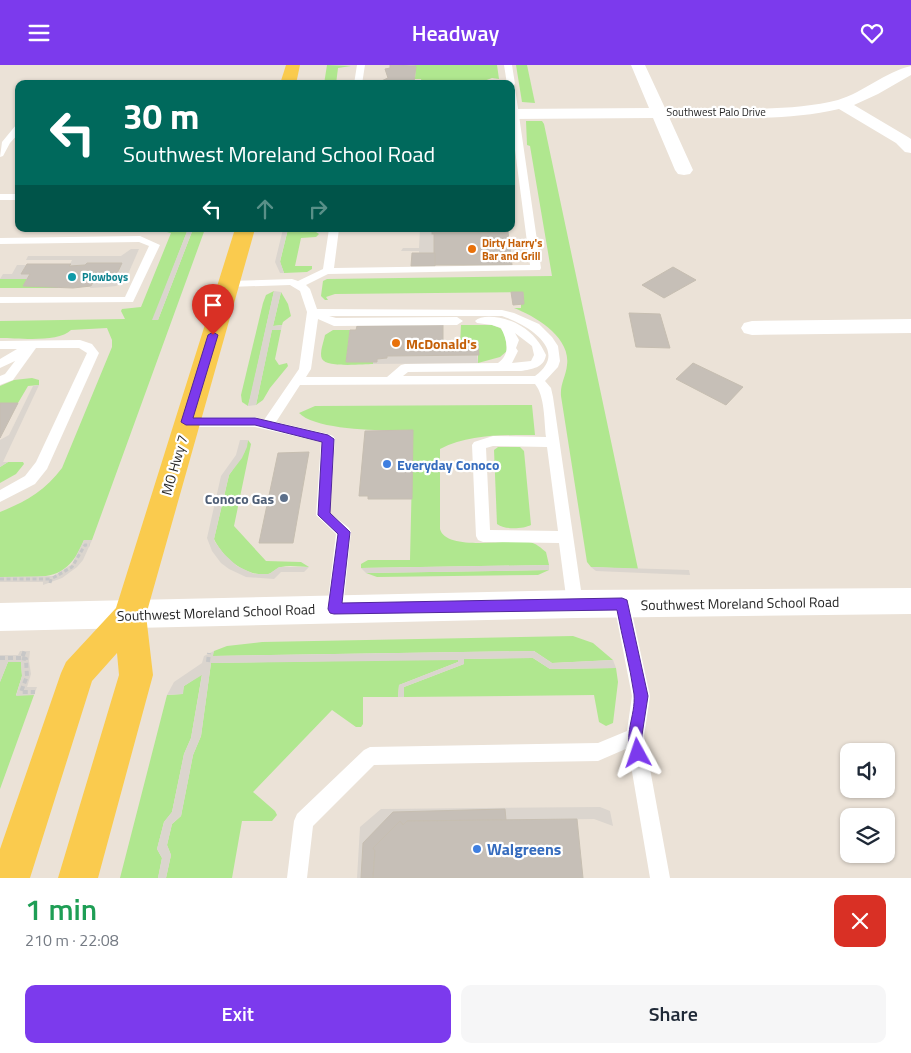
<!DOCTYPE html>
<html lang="en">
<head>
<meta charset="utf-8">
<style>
  body { margin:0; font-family:"Titillium Web",sans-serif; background:#f6f6f7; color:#1f2937; height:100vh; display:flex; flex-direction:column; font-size:19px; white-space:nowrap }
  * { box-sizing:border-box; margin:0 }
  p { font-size:16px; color:#747a83 }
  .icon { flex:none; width:28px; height:28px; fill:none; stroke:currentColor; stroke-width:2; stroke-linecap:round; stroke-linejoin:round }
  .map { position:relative; height:813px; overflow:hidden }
  .side { display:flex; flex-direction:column; background:#fff; flex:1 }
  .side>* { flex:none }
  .hud { position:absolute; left:15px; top:15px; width:500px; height:152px; border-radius:10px; box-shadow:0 1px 4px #0004; background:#00695c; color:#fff; overflow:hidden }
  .tools { position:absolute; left:840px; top:678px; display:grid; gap:10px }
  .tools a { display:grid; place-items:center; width:55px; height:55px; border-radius:10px; background:#fff; box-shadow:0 1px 4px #0004; font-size:25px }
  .pin { position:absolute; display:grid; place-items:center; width:42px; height:42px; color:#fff; margin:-51px -21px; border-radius:50% 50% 50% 0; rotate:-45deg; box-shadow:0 0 5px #0007 }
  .pin .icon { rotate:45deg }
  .me { position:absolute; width:55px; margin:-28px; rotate:355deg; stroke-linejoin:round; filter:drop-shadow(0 0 4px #0008) }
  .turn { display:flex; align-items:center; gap:18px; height:105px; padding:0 25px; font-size:22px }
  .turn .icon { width:65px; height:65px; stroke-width:2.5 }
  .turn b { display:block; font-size:35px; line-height:42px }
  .lanes { display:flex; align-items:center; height:48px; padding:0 25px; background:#0003; justify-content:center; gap:25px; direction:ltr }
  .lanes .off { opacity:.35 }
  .round { display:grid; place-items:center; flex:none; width:52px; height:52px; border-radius:10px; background:#f6f6f7 }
  .headline { display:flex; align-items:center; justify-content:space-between; height:85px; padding:0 25px }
  h1 { font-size:30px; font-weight:600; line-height:38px; color:#1e9e55 }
  .cta { display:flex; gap:10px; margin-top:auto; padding:10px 25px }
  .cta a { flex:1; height:58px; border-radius:10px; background:#7c3aed; color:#fff; font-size:20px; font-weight:600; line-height:58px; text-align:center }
  .cta a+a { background:#f6f6f7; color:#1f2937 }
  header { display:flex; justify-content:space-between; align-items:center; height:65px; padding:0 25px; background:#7c3aed; color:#fff; font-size:22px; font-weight:600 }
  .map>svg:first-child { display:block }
  .green { fill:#b0e78f }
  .plaza { fill:#dbd5ce }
  .building { fill:#c6bfb7; stroke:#c6beb1 }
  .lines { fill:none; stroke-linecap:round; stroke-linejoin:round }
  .path-far1 { stroke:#c7c7c7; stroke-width:3; stroke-dasharray:4 2.5; stroke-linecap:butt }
  .path { stroke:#c7c7c7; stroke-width:4; stroke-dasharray:5 3; stroke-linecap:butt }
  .lane { fill:#fff; fill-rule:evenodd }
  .street { fill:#fff; fill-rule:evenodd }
  .secondary { fill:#fff; fill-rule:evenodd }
  .primary { fill:#facb4e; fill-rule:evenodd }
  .route { fill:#7c3aed; stroke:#51269a }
  .food-dot { fill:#e8710a; stroke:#fff; stroke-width:2 }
  .culture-dot { fill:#0f9aa8; stroke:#fff; stroke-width:2 }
  .shop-dot { fill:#3f7fe0; stroke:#fff; stroke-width:2 }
  .service-dot { fill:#5c6f8a; stroke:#fff; stroke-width:2 }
  .labels { text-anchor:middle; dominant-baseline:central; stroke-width:4.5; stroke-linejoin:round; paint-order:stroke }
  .far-street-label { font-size:11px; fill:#272727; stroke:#fff }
  .far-food-label { font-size:11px; font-weight:bold; fill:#c56008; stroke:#fff; text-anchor:start }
  .far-culture-label { font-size:11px; font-weight:bold; fill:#0d838f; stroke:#fff; text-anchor:start }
  .food-label { font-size:14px; font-weight:bold; fill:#c56008; stroke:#fff; text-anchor:start }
  .shop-label { font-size:14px; font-weight:bold; fill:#366cbe; stroke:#fff; text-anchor:start }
  .street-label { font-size:14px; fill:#272727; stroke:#fff }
  .service-label { font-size:14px; font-weight:bold; fill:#4e5e75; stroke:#fff; text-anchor:end }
  .near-shop-label { font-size:16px; font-weight:bold; fill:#366cbe; stroke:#fff; text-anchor:start }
</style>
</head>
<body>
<header><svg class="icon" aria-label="menu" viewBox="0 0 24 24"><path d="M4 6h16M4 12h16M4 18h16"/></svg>Headway<svg class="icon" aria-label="heart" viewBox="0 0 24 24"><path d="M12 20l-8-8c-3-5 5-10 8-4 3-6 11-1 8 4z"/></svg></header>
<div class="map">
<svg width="911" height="813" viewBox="0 0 911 813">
  <rect width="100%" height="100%" fill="#ebe2d7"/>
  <g class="green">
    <path d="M327 0 351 1 338 3 336 19H324Z"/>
    <path d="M410 0H497L499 14 492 13 484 16 485 19 422 18 421 14H413L415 13 416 1Z"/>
    <path d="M516 0H527L535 38 522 37Z"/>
    <path d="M526 56H542L544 59 638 504 591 502 587 497 561 331C560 319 566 311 567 300 571 272 535 251 514 243H521V239H524L523 227 335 229 326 232 328 235H325L321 231 323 216 327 214 552 211 530 81 527 80Z"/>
    <path d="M165 164H188L153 255H158L193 164H205L92 475H84C66 520 42 511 0 512V447C25 437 45 426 62 403L112 282V275L107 263 71 265C58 278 19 273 0 273V256L125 254 121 246 122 244 141 242 171 168 167 167Z"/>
    <path d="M288 164H303L302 167H316L319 169 316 172 301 173 295 201H312V204L307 207 284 208 280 197Z"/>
    <path d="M0 214H27L23 221H59L58 223H0Z"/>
    <path d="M274 226 251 330 248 341 242 337 241 330 263 238 266 230Z"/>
    <path d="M281 227 288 239 291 251 283 257 282 260 273 261Z"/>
    <path d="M461 260H492L500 263 505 268 507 286 500 292 478 298V278L460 279Z"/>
    <path d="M272 264 281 265 275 294 279 300 287 298 288 301 270 323 263 335 256 340Z"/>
    <path d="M333 265H350L346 297H373V299C363 299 327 303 322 294 319 288 324 276 325 270Z"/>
    <path d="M32 313 39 315V320L28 321 18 338H0V321L14 315Z"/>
    <path d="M532 340 535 370C502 370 470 369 440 384V464C446 487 510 474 529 477 536 478 541 483 546 487L549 500 361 503V499L368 495H410L413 365C388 366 316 366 299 348L315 341Z"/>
    <path d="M248 375 251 379 234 461 266 496 301 497 309 502C301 502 290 500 281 502 276 503 273 508 268 509 245 512 223 493 214 474L229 410 244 388Z"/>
    <path d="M498 382H520L524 386 531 460C523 464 504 465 497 459L494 385Z"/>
    <path d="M8 397H23L24 399 16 409 0 418V402Z"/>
    <path d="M549 505 538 510 377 512 366 508Z"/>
    <path d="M573 571 593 578 613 595 552 598 534 586 212 591 214 586 227 581 262 577Z"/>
    <path d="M533 593 550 604 616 603 618 617 613 658 606 661 599 657 594 630 404 632V622L464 599V594Z"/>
    <path d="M458 594V597L399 620 398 632H363V659L361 662H356L332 645 253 727 275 746 277 750 272 756H242L232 813H166L171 790 167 780 172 759 181 751 193 690 201 671 211 598Z"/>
    <path d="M8 597H21L22 611 16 630H34L0 724V617Z"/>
    <path d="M202 609 191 673 184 689 172 747 164 757 157 784 162 793 158 813H120L167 630 182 629 184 621Z"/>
  </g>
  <g class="plaza">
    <path d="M188 164H193L158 255H152Z"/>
    <path d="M283 164H288L280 196 284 208H280L275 197Z"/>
    <path d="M420 164H452V168L434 200 419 201V186H401L403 183H419Z"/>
    <path d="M131 184H139L125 216 116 221 107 222 90 223 93 217H113L121 198H87L85 200 69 201 72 195H26L28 191H121Z"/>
    <path d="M17 200H26L21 209H30L27 214H0L3 209H12Z"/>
    <path d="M274 226 281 227 273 261 282 260 281 265H272L256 340 248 341Z"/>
    <path d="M477 290 478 298 373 299V297H377V294L386 293 387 291Z"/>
    <path d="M39 320 3 397H8L0 402V375L9 370 33 321Z"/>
    <path d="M240 375H248L247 382 242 393 229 410 214 474 215 477 224 489 237 501 254 509H269L279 502H309L304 507H281L274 514 246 512 229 504 221 498 212 486 207 473 221 411 236 390Z"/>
    <path d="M84 475H92L83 495 77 502 62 513 43 520V517H0V512L54 511 72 499Z"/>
    <path d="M549 500V505L366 508 361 503Z"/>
    <path d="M591 502 689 505 690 510 596 506Z"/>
    <path d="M20 586H30L29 596 31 609 27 622H37L34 630 16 631 22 611 21 597H8L0 617V590H18Z"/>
    <path d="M214 586 213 591 534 586 552 598 613 595 616 603 550 604 533 593 464 594V599L404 622V632H398L399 620 458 597V595L211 598 201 671 193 690 181 751 172 759 167 780 171 790 166 813H158L162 793 157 784 164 757 172 747 184 689 191 673 202 610 184 621 183 629 167 630 174 617 202 598 204 591Z"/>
    <path d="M600 742 610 746 613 761 594 754 408 756 373 813H357L360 762 381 744Z"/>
  </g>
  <g class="building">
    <path d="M390 0 416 1 414 17H379L388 13 385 4 390 3Z"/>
    <rect x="432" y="164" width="22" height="5"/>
    <path d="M452 164H508V167L452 168Z"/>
    <path d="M508 167 512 200H434V168Z"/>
    <path d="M412 188H435V201H411Z"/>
    <path d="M87 198H122L113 217H93L91 221 73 223 23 221 30 209H21L27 199H71L69 201 85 200Z"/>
    <path d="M673 202 696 215 664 233 642 220Z"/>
    <path d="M511 227H523L524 239 513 240Z"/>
    <path d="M629 248 660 249 670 283 636 282Z"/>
    <path d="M443 260V279L478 278 479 290 387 291V293L377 294V297H346L350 265H356L357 261Z"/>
    <path d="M693 298 743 322 726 340 676 314Z"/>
    <path d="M0 338H18L0 373Z"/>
    <path d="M413 365 412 434H368V431H359L365 366Z"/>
    <path d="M309 387 293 478H259L278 388Z"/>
    <path d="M505 744 506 755 407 756 403 760 400 756 373 783 375 786 373 813H361L363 778 393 747Z"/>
    <path d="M577 754 583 813H373L375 786 373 783 400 756 403 760 407 756Z"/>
  </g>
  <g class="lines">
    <g class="path-far1">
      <path d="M0 514H51"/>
      <path d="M50 518 51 514 72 502 85 480H90"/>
    </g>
    <g class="path">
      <path d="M0 593H22L25 585"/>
      <path d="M22 593 26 594 27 611 21 627H35"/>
      <path d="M208 597 209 588"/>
    </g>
    <g class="lane">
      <path d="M357 0H365L362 19H354Z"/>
      <path d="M504 0H512L515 19 512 21 515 23 541 203 540 205 328 209 306 220 310 224 317 244 502 245 514 248 539 259 552 272 558 281 560 296 558 302 545 316 551 323 553 332 583 539 581 544 575 546 569 544 567 539 559 478 483 477 478 475 476 471 472 380 474 377 493 371 546 372C544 356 545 331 535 319L300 320 276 357 328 369 333 371 335 374 330 448 349 463 351 467 343 544 341 549 335 551 329 549 327 544 336 469 316 450 321 377 255 362H187L182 360 181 357 182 354 187 352H255L264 355 299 304 307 247 300 226 290 220 228 222 223 219 228 216 292 214 298 216 323 204 329 164H339L334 203 530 200 511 54V19H507ZM329 251H502C526 259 571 285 535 311H403L408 307 521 306C532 304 544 303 546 290 541 279 533 268 521 261 511 254 484 247 475 256L477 258 492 260 501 263C507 275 511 289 498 298L405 299 401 300 387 312H306L311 304 318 254 334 261 457 260 463 256 457 252 336 253ZM515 268 532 281 534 290 531 296 512 298 518 286 516 283 519 275ZM493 381 547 382 558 466 490 465 486 383Z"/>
      <path d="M16 60H19V68L10 78 3 91 0 92 2 77Z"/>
      <rect x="0" y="129" width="19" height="6"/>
      <path d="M140 171 160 180 133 237 0 238V232H125L149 181 139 177 0 179V173Z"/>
      <path d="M80 275 92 279 99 288 47 404 35 419 0 437V425L25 411 36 397 87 288 79 283H36L13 315 0 320V311L5 309 15 296 0 303V294L17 284H0V276Z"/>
      <path d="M622 532 628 534 630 539 650 631 644 671 670 813H650L628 683 598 696 374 700 313 761 307 813H287L294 756 297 749 364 685 370 682 598 678 627 666 632 631 614 539 616 534Z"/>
    </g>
    <g class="street">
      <path d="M631 0H645L665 43C717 43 788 48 838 35 864 27 885 7 911 1V10L878 29 854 40 908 72 911 74V88L905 87 896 78 839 44C784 57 725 52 669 52L693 105 690 109 684 110 678 109 675 105 653 53 511 54V44L649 43Z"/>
      <path d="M911 254V268L752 270 744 268 741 263 744 258 752 256Z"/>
    </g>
    <path class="secondary" d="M911 523V549L575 553 0 566V538L575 525Z"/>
    <g class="primary">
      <path d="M286 0H300L296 19H280Z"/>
      <path d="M235 164H255L146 550 153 610 98 813H58L119 610 117 588 92 616 30 813H0V784L61 608 66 597 116 543Z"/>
    </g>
  </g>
  <path class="route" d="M213 267 218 270 193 353H255L328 370 334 374 330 448 350 467 342 538 622 533 627 535 648 631 642 670 646 688 643 694 638 696 633 694C622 669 636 652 634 629 630 601 622 572 617 545L334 549 330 548 328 544 338 469 318 450 322 377 255 360H186L181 357 208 270Z"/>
  <g class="food-dot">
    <circle cx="472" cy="184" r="5"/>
    <circle cx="396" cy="278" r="5"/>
  </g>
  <circle class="culture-dot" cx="72" cy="212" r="5"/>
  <g class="shop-dot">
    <circle cx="387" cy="399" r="5"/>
    <circle cx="477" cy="784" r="5"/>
  </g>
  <circle class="service-dot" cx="284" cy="433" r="5"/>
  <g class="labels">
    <g class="far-street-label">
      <text x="716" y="47">Southwest Palo Drive</text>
    </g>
    <g class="far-food-label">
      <text x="482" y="178">Dirty Harry's<tspan x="482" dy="13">Bar and Grill</tspan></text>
    </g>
    <g class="far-culture-label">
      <text x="82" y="212">Plowboys</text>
    </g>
    <g class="food-label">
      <text x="406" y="278">McDonald's</text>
    </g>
    <g class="shop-label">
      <text x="397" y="399">Everyday Conoco</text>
    </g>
    <g class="street-label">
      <text transform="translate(174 400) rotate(-74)">MO Hwy 7</text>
      <text transform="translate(740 538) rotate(-1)">Southwest Moreland School Road</text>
      <text transform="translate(216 547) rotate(-2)">Southwest Moreland School Road</text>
    </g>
    <g class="service-label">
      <text x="274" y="433">Conoco Gas</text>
    </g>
    <g class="near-shop-label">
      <text x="487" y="784">Walgreens</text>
    </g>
  </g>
</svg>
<div class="tools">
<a><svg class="icon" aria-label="sound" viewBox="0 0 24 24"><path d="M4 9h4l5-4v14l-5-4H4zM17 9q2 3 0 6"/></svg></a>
<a><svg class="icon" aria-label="layers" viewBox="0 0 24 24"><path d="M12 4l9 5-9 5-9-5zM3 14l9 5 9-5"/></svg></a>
</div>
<div class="pin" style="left:213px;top:270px;background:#d93025"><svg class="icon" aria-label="arrive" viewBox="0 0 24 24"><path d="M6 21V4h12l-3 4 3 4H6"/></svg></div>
<svg class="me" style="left:638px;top:688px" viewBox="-20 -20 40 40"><path d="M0-17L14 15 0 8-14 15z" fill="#7c3aed" stroke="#fff" stroke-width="4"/></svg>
<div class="hud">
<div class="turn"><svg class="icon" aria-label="left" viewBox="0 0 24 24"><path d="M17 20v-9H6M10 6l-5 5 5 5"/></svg><div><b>30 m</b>Southwest Moreland School Road</div></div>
<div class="lanes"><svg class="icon" aria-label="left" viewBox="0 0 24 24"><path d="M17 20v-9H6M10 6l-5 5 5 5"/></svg><svg class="icon off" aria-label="ahead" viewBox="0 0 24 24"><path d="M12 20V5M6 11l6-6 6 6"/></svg><svg class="icon off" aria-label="right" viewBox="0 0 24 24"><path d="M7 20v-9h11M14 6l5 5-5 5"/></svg></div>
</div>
</div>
<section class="side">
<div class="headline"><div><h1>1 min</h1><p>210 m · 22:08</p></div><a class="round" style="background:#d93025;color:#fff"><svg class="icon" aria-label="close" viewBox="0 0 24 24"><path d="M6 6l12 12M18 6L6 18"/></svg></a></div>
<div class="cta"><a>Exit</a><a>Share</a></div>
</section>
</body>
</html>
